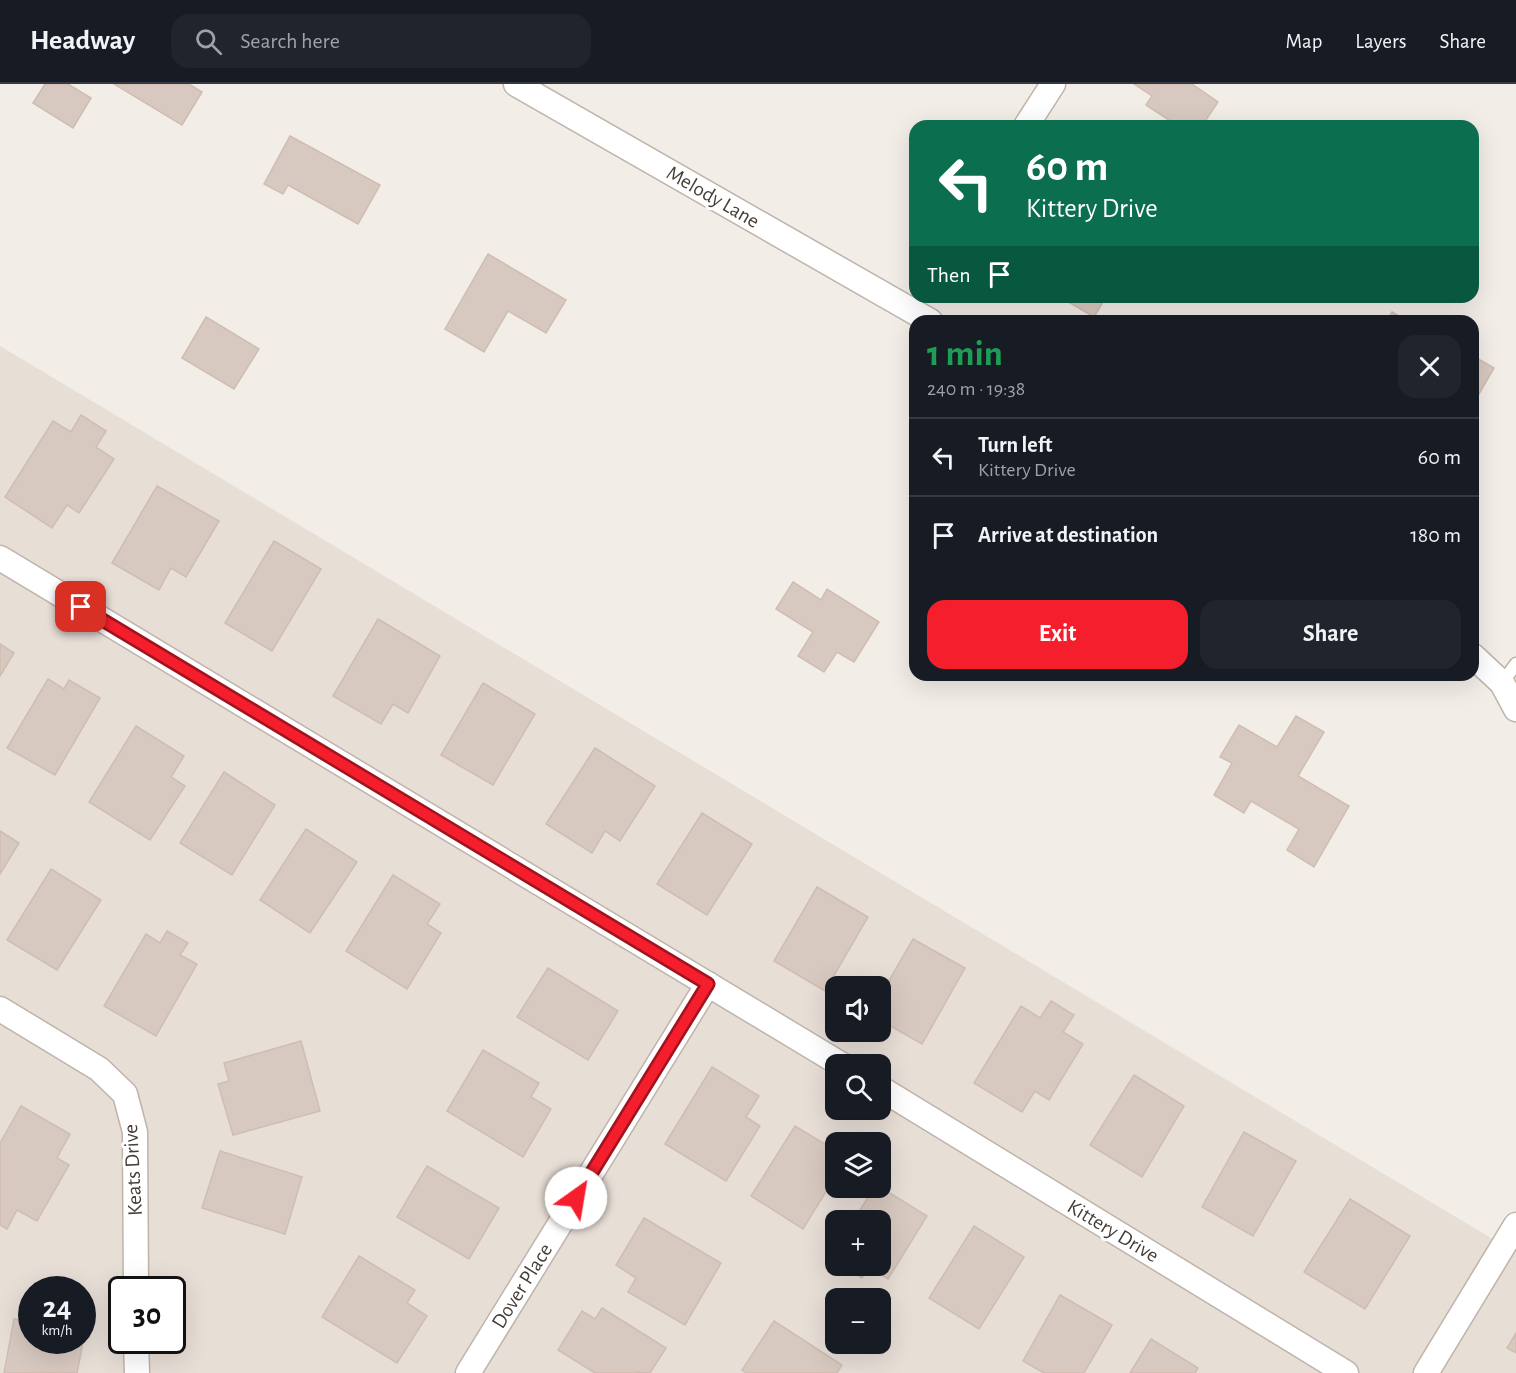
<!DOCTYPE html>
<html lang="en">
<head>
<meta charset="utf-8">
<style>
  body { margin:0; font-family:"Alegreya Sans",sans-serif; background:#20242c; color:#f1f3f6; height:100vh; display:flex; flex-direction:column; font-size:22px; white-space:nowrap }
  * { box-sizing:border-box; margin:0 }
  p { font-size:20px; color:#9ea1a6 }
  .icon { flex:none; width:33px; height:33px; fill:none; stroke:currentColor; stroke-width:2; stroke-linecap:round; stroke-linejoin:round }
  .map { position:relative; flex:1; overflow:hidden }
  .side { position:absolute; left:909px; top:231px; width:570px; height:366px; display:flex; flex-direction:column; background:#171b24; border-radius:18px; box-shadow:0 6px 24px #0002 }
  .side>* { flex:none }
  .top-card { position:absolute; left:909px; top:36px; width:570px; height:183px; border-radius:18px; box-shadow:0 6px 24px #0002; background:#0b6e4f; color:#fff; overflow:hidden }
  .tools { position:absolute; left:825px; top:892px; display:grid; gap:12px }
  .tools a { display:grid; place-items:center; width:66px; height:66px; border-radius:12px; background:#171b24; box-shadow:0 6px 24px #0002; font-size:30px }
  .speed { position:absolute; left:18px; top:1192px; display:flex; gap:12px; font-size:30px; font-weight:700; text-align:center }
  .speed>* { display:grid; place-content:center; width:78px; height:78px; border-radius:50%; background:#171b24; box-shadow:0 6px 24px #0002; line-height:1 }
  .speed small { font-size:15px; font-weight:400 }
  .speed .limit { border:3px solid #111; border-radius:9px; background:#fff; color:#111 }
  .pin { position:absolute; display:grid; place-items:center; width:51px; height:51px; color:#fff; margin:-26px; border-radius:12px; box-shadow:0 3px 9px #0006 }
  .me { position:absolute; width:66px; margin:-33px; rotate:32deg; stroke-linejoin:round; filter:drop-shadow(0 0 4px #0008) }
  .turn { display:flex; align-items:center; gap:21px; height:126px; padding:0 18px; font-size:27px }
  .turn .icon { width:78px; height:78px; stroke-width:2.5 }
  .turn b { display:block; font-size:42px; line-height:51px }
  .then { display:flex; align-items:center; height:57px; padding:0 18px; background:#0003; gap:12px; font-size:22px }
  .round { display:grid; place-items:center; flex:none; width:63px; height:63px; border-radius:18px; background:#20242c }
  .summary { display:flex; align-items:center; justify-content:space-between; height:102px; padding:0 18px }
  h1 { font-size:36px; font-weight:600; line-height:45px; color:#1e9e55 }
  .action { display:flex; gap:12px; margin-top:auto; padding:12px 18px }
  .action a { flex:1; height:69px; border-radius:18px; background:#f41e2d; color:#fff; font-size:24px; font-weight:600; line-height:69px; text-align:center }
  .action a+a { background:#20242c; color:#f1f3f6 }
  ul { padding:0; list-style:none }
  li { display:flex; align-items:center; gap:18px; height:78px; padding:0 18px; border-top:2px solid #363941 }
  li div { flex:1 }
  li b { display:block; font-size:22px }
  li em { font-style:normal }
  header { display:flex; align-items:center; gap:36px; box-sizing:border-box; height:84px; padding:0 30px; background:#171b24; border-bottom:2px solid #363941 }
  header strong { font-size:28px }
  nav { display:flex; gap:33px; margin-inline-start:auto; font-size:21px }
  .search { width:420px; height:54px; background:#20242c; display:flex; align-items:center; gap:15px; box-sizing:border-box; padding:0 21px; border-radius:18px; color:#9ea1a6; font-size:22px }
  .map>svg:first-child { display:block }
  .residential { fill:#e7ded6; fill-rule:evenodd }
  .building { fill:#d8c9c0; stroke:#cfbdb1; stroke-width:1.5 }
  .lines { fill:none; stroke-linecap:round; stroke-linejoin:round }
  .lane-casing { stroke:#bfb3aa; stroke-width:15 }
  .street-casing { stroke:#bfb3aa; stroke-width:27 }
  .lane { stroke:#fff; stroke-width:12 }
  .street { stroke:#fff; stroke-width:24 }
  .route-casing { stroke:#9f141d; stroke-width:15 }
  .route { stroke:#f41e2d; stroke-width:10 }
  .labels { text-anchor:middle; dominant-baseline:central; stroke-width:6; stroke-linejoin:round; paint-order:stroke }
  .street-label { font-size:21px; fill:#463d37; stroke:#fff }
</style>
</head>
<body>
<header>
<strong>Headway</strong>
<div class="search"><svg class="icon" aria-label="search" viewBox="0 0 24 24"><circle cx="10" cy="10" r="6"/><path d="M15 15l6 6"/></svg>Search here</div>
<nav><a>Map</a><a>Layers</a><a>Share</a></nav>
</header>
<div class="map">
<svg width="1516" height="1289" viewBox="0 0 1516 1289">
  <rect width="100%" height="100%" fill="#f3ede8"/>
  <path class="residential" d="M0 262 1516 1169V1289H0ZM836 903H880V948H836ZM836 981H880V1026H836ZM836 1059H880V1104H836ZM836 1137H880V1182H836ZM32 1206H82V1257H32ZM122 1206H172V1257H122ZM836 1215H880V1260H836Z"/>
  <g class="building">
    <path d="M45 0H68L91 14 73 44 33 19Z"/>
    <path d="M114 0H189L202 8 182 41Z"/>
    <path d="M1134 0H1192L1218 18 1202 42H1178L1146 21 1152 12Z"/>
    <path d="M290 52 380 101 358 140 288 101 283 110 264 100Z"/>
    <path d="M488 170 566 216 546 249 508 227 484 268 445 245Z"/>
    <path d="M1060 213H1106L1094 233Z"/>
    <path d="M1392 228 1407 237H1387Z"/>
    <path d="M206 233 259 265 234 305 182 274Z"/>
    <path d="M1473 272 1494 284 1476 315 1473 314Z"/>
    <path d="M81 331 106 347 96 363 114 375 79 429 67 421 52 444 5 413 53 337 71 348Z"/>
    <path d="M157 402 219 437 186 493 171 484 159 506 112 479Z"/>
    <path d="M274 457 321 485 272 567 225 539Z"/>
    <path d="M793 498 821 516 827 505 879 538 854 578 837 568 824 588 798 572 813 548 776 525Z"/>
    <path d="M378 535 440 572 408 629 393 620 381 640 333 612Z"/>
    <path d="M0 560 14 569 0 592Z"/>
    <path d="M48 595 64 605 69 596 100 614 55 691 7 664Z"/>
    <path d="M483 599 535 630 493 701 441 671Z"/>
    <path d="M1296 632 1324 648 1298 692 1349 722 1314 783 1287 766 1299 745 1251 717 1244 729 1214 711 1232 679 1220 673 1239 641 1277 663Z"/>
    <path d="M136 642 184 672 171 693 185 702 150 756 89 718Z"/>
    <path d="M595 664 655 702 620 757 605 747 592 769 546 740Z"/>
    <path d="M224 688 275 721 232 791 180 759Z"/>
    <path d="M702 729 752 760 707 831 657 800Z"/>
    <path d="M306 745 357 778 310 849 260 816Z"/>
    <path d="M0 747 19 759 0 790Z"/>
    <path d="M51 785 101 816 57 886 7 856Z"/>
    <path d="M393 791 440 820 427 840 441 849 407 905 346 867Z"/>
    <path d="M817 803 868 833 825 907 774 877Z"/>
    <path d="M167 847 188 859 180 871 197 880 156 952 104 922 146 850 160 859Z"/>
    <path d="M913 855 965 884 922 960 880 936V912Z"/>
    <path d="M548 884 618 927 588 976 517 933Z"/>
    <path d="M1051 917 1074 931 1063 948 1083 960 1049 1016 1035 1007 1022 1028 974 999 1021 922 1040 934Z"/>
    <path d="M301 957 320 1027 233 1051 218 1000 229 997 224 979Z"/>
    <path d="M483 966 539 999 531 1013 551 1025 523 1073 447 1027Z"/>
    <path d="M712 983 759 1012 746 1033 760 1042 726 1097 665 1060Z"/>
    <path d="M1134 991 1184 1022 1142 1093 1090 1061Z"/>
    <path d="M21 1022 70 1050 57 1074 69 1081 37 1137 17 1126 7 1145 0 1141V1059Z"/>
    <path d="M795 1042 836 1067V1104L830 1101 803 1145 751 1112Z"/>
    <path d="M1244 1048 1296 1077 1253 1152 1202 1123Z"/>
    <path d="M220 1067 302 1093 285 1150 202 1124Z"/>
    <path d="M427 1082 499 1124 469 1175 397 1133Z"/>
    <path d="M880 1103 927 1132 888 1195 869 1182 862 1194 843 1182H880V1137H853L874 1104Z"/>
    <path d="M1350 1115 1410 1152 1365 1225 1304 1188Z"/>
    <path d="M644 1134 721 1179 685 1241 628 1208 636 1194 616 1181Z"/>
    <path d="M974 1142 1024 1173 979 1245 929 1214Z"/>
    <path d="M359 1172 415 1206 407 1219 427 1232 397 1279 322 1233Z"/>
    <path d="M1060 1211 1112 1241 1084 1289H1044L1023 1277Z"/>
    <path d="M602 1224 666 1264 650 1289 637 1288 636 1289H595L558 1266 582 1227 595 1235Z"/>
    <path d="M14 1235 32 1238V1257H82V1247L85 1248 77 1289H4Z"/>
    <path d="M774 1237 842 1281 837 1289H746L742 1286Z"/>
    <path d="M1516 1249V1269L1507 1264Z"/>
    <path d="M1151 1255 1198 1284 1195 1289H1130Z"/>
  </g>
  <g class="lines">
    <g class="lane-casing">
      <path id="lane" d="M1502 599 1516 580"/>
    </g>
    <g class="street-casing">
      <g id="street">
        <path d="M516 0 930 237"/>
        <path d="M1026 42 1053 0"/>
        <path d="M0 474 842 981"/>
        <path d="M1473 572 1502 599 1516 625"/>
        <path d="M0 925 99 985 125 1010 135 1048 136 1206"/>
        <path d="M880 1004 1346 1289"/>
        <path d="M136 1257 137 1289"/>
        <path d="M468 1289 708 900"/>
        <path d="M1426 1289 1516 1141"/>
      </g>
    </g>
    <use href="#lane" class="lane"/>
    <use href="#street" class="street"/>
  </g>
  <g class="lines">
    <g class="route-casing">
      <path id="route" d="M81 523 708 900 576 1114"/>
    </g>
    <use href="#route" class="route"/>
  </g>
  <g class="labels">
    <g class="street-label">
      <text transform="translate(713 113) rotate(30)">Melody Lane</text>
      <text transform="translate(133 1086) rotate(-93)">Keats Drive</text>
      <text transform="translate(1113 1147) rotate(31)">Kittery Drive</text>
      <text transform="translate(522 1202) rotate(-58)">Dover Place</text>
    </g>
  </g>
</svg>
<div class="tools">
<a><svg class="icon" aria-label="sound" viewBox="0 0 24 24"><path d="M4 9h4l5-4v14l-5-4H4zM17 9q2 3 0 6"/></svg></a>
<a><svg class="icon" aria-label="search" viewBox="0 0 24 24"><circle cx="10" cy="10" r="6"/><path d="M15 15l6 6"/></svg></a>
<a><svg class="icon" aria-label="layers" viewBox="0 0 24 24"><path d="M12 4l9 5-9 5-9-5zM3 14l9 5 9-5"/></svg></a>
<a>+</a>
<a>−</a>
</div>
<div class="speed"><div>24<small>km/h</small></div><div class="limit">30</div></div>
<div class="pin" style="left:81px;top:523px;background:#d93025"><svg class="icon" aria-label="arrive" viewBox="0 0 24 24"><path d="M6 21V4h12l-3 4 3 4H6"/></svg></div>
<svg class="me" style="left:576px;top:1114px" viewBox="-20 -20 40 40"><circle r="19" fill="#fff"/><path d="M0-13L10 11 0 6-10 11z" fill="#f41e2d"/></svg>
<div class="top-card">
<div class="turn"><svg class="icon" aria-label="left" viewBox="0 0 24 24"><path d="M17 20v-9H6M10 6l-5 5 5 5"/></svg><div><b>60 m</b>Kittery Drive</div></div>
<div class="then">Then<svg class="icon" aria-label="arrive" viewBox="0 0 24 24"><path d="M6 21V4h12l-3 4 3 4H6"/></svg></div>
</div>
<section class="side">
<div class="summary"><div><h1>1 min</h1><p>240 m · 19:38</p></div><a class="round"><svg class="icon" aria-label="close" viewBox="0 0 24 24"><path d="M6 6l12 12M18 6L6 18"/></svg></a></div>
<ul>
<li><svg class="icon" aria-label="left" viewBox="0 0 24 24"><path d="M17 20v-9H6M10 6l-5 5 5 5"/></svg><div><b>Turn left</b><p>Kittery Drive</p></div><em>60 m</em></li>
<li><svg class="icon" aria-label="arrive" viewBox="0 0 24 24"><path d="M6 21V4h12l-3 4 3 4H6"/></svg><div><b>Arrive at destination</b></div><em>180 m</em></li>
</ul>
<div class="action"><a>Exit</a><a>Share</a></div>
</section>
</div>
</body>
</html>
